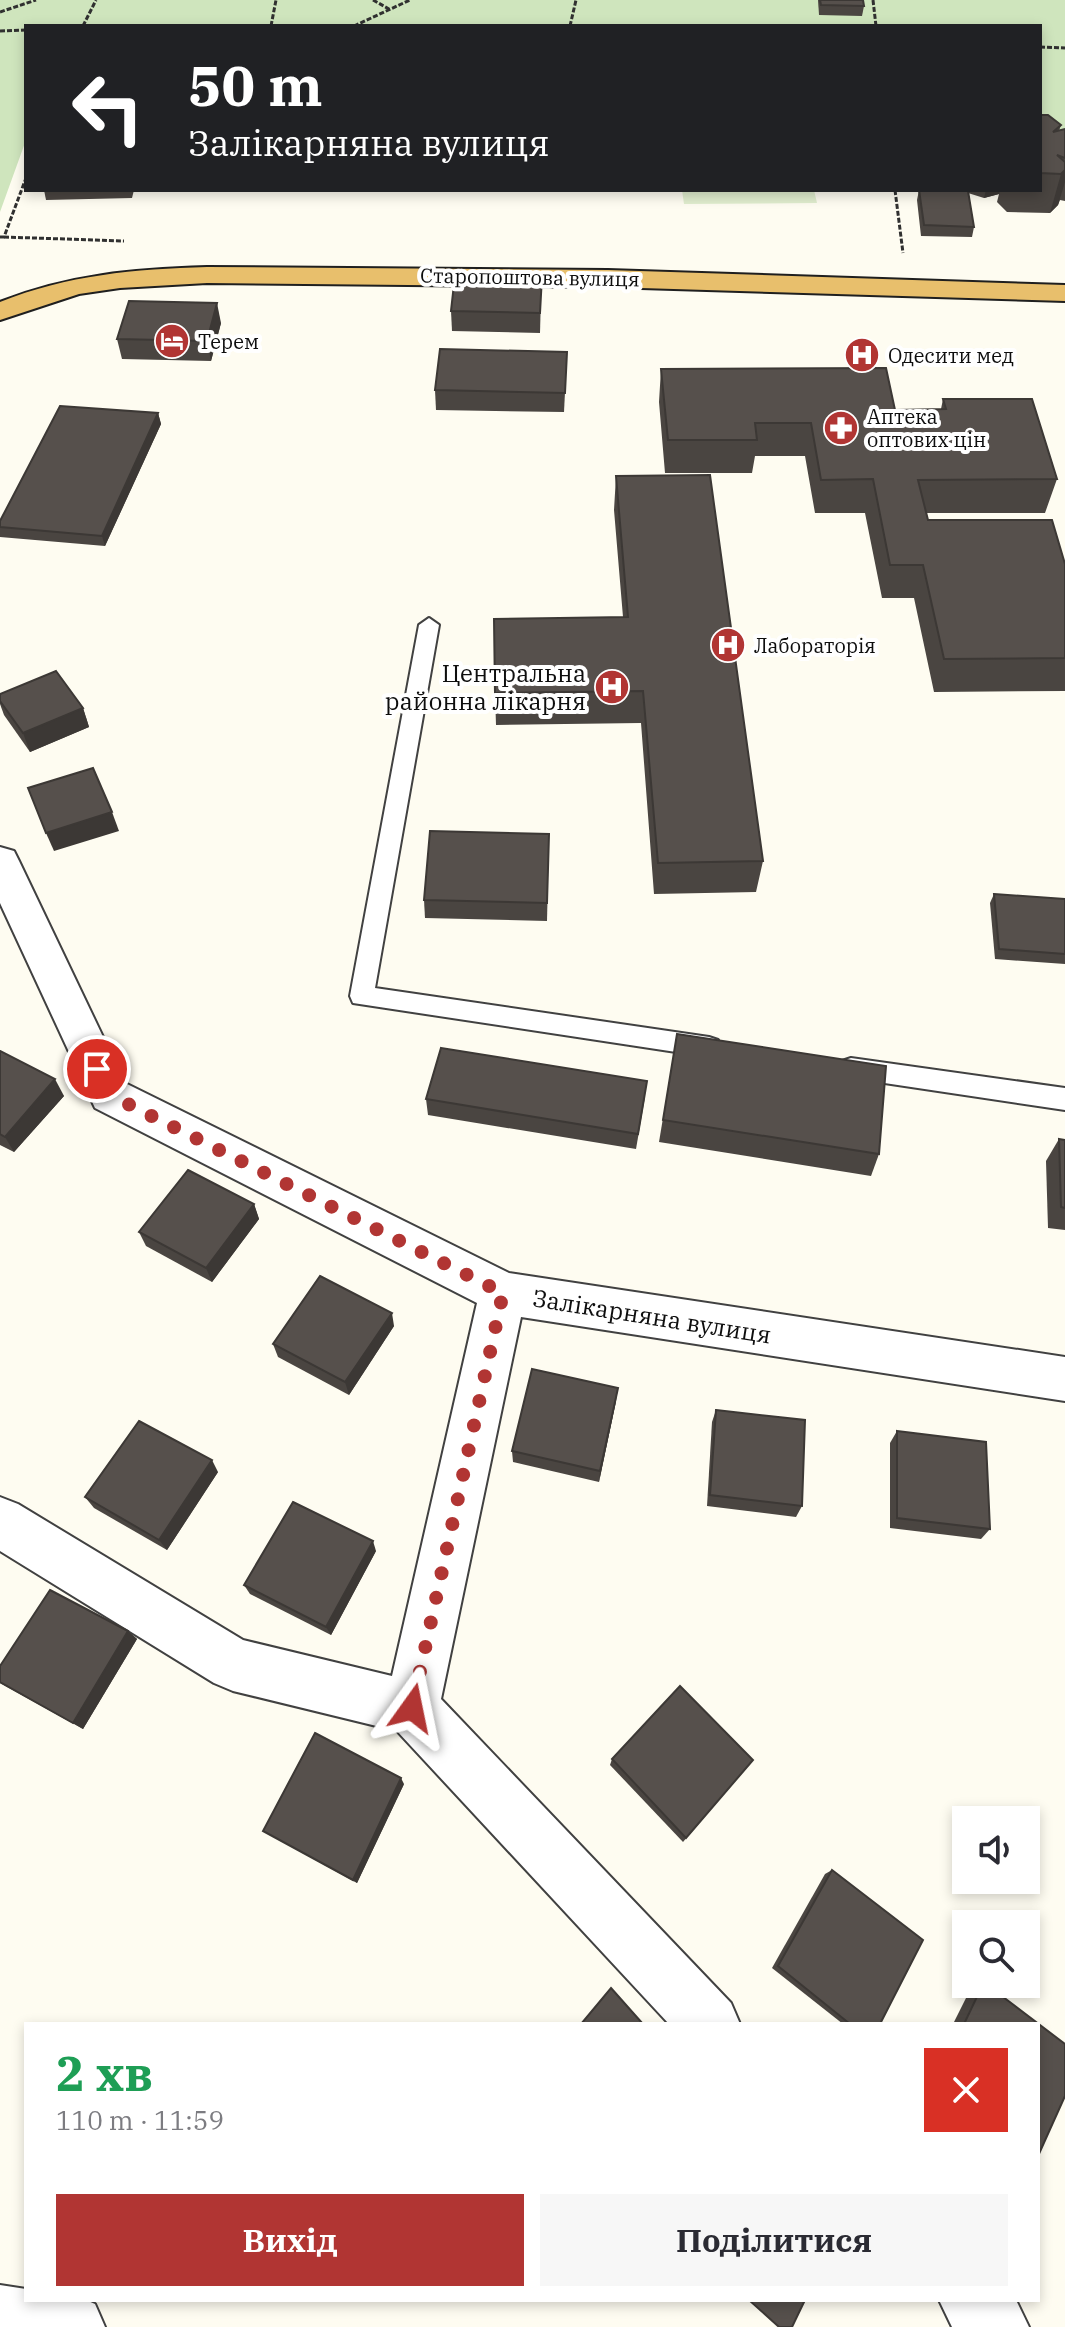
<!DOCTYPE html>
<html lang="uk">
<head>
<meta charset="utf-8">
<style>
  body { margin:0; font-family:"IBM Plex Serif",serif; background:#f7f7f7; color:#2b2b33; height:100vh; display:flex; flex-direction:column; font-size:30px; white-space:nowrap }
  * { box-sizing:border-box; margin:0 }
  p { font-size:26px; color:#7c7c81 }
  .icon { flex:none; width:44px; height:44px; fill:none; stroke:currentColor; stroke-width:2; stroke-linecap:round; stroke-linejoin:round }
  .map { position:relative; flex:1; overflow:hidden }
  .details { position:absolute; left:24px; top:2022px; width:1016px; height:280px; display:flex; flex-direction:column; background:#fff; border-radius:0px; box-shadow:0 4px 12px #0003 }
  .details>* { flex:none }
  .guide { position:absolute; left:24px; top:24px; width:1018px; height:168px; border-radius:0px; box-shadow:0 4px 12px #0003; background:#202124; color:#fff; overflow:hidden }
  .controls { position:absolute; left:952px; top:1806px; display:grid; gap:16px }
  .controls a { display:grid; place-items:center; width:88px; height:88px; border-radius:0px; background:#fff; box-shadow:0 4px 12px #0003; font-size:40px }
  .pin { position:absolute; display:grid; place-items:center; width:68px; height:68px; color:#fff; margin:-34px; border:4px solid #fff; border-radius:50%; box-shadow:0 2px 8px #0007 }
  .me { position:absolute; width:88px; margin:-44px; rotate:12deg; stroke-linejoin:round; filter:drop-shadow(0 0 6px #0008) }
  .turn { display:flex; align-items:center; gap:28px; height:168px; padding:0 32px; font-size:36px }
  .turn .icon { width:104px; height:104px; stroke-width:2.5 }
  .turn b { display:block; font-size:56px; line-height:68px }
  .round { display:grid; place-items:center; flex:none; width:84px; height:84px; border-radius:0px; background:#f7f7f7 }
  .headline { display:flex; align-items:center; justify-content:space-between; height:136px; padding:0 32px }
  h1 { font-size:48px; font-weight:700; line-height:60px; color:#1e9e55 }
  .action { display:flex; gap:16px; margin-top:auto; padding:16px 32px }
  .action a { flex:1; height:92px; border-radius:0px; background:#b13533; color:#fff; font-size:32px; font-weight:700; line-height:92px; text-align:center }
  .action a+a { background:#f7f7f7; color:#2b2b33 }
  .map>svg:first-child { display:block }
  .green { fill:#cfe5bd }
  .pitch { fill:#e0edce }
  .lines { fill:none; stroke-linecap:round; stroke-linejoin:round }
  .service-casing { stroke:#414141; stroke-width:4 }
  .minor-casing { stroke:#414141; stroke-width:4 }
  .trunk-casing { stroke:#1f1f1f; stroke-width:4 }
  .path { stroke:#303030; stroke-width:3; stroke-dasharray:5 2; stroke-linecap:butt }
  .service { fill:#fff; fill-rule:evenodd }
  .minor { fill:#fff; fill-rule:evenodd }
  .trunk { fill:#e8bf6c; fill-rule:evenodd }
  .wall { fill:#4a4541 }
  .shaded-wall { fill:#3c3835 }
  .building { fill:#56504c; stroke:#3c3835; stroke-width:2 }
  .route { stroke:#b13533; stroke-width:14; stroke-dasharray:0 25.2 }
  .labels { text-anchor:middle; dominant-baseline:central; stroke-width:8; stroke-linejoin:round; paint-order:stroke }
  .far-street-label { font-size:20px; fill:#0e0e0e; stroke:#fff }
  .far-poi-label { font-size:20px; fill:#0e0e0e; stroke:#fff; text-anchor:start }
  .poi-label { font-size:24px; fill:#0e0e0e; stroke:#fff; text-anchor:end }
  .street-label { font-size:24px; fill:#0e0e0e; stroke:#fff }
</style>
</head>
<body>
<div class="map">
<svg width="1065" height="2327" viewBox="0 0 1065 2327">
  <rect width="100%" height="100%" fill="#fefcf1"/>
  <path class="green" d="M0 0H1065V146L1040 144V26H26V140L0 212Z"/>
  <path class="pitch" d="M682 190H814L817 203 684 204Z"/>
  <g class="lines">
    <g class="service-casing">
      <g id="service">
        <path d="M429 618 439 625 375 988 709 1037 718 1040 721 1047 718 1054 709 1057 353 1003 350 996 419 625Z"/>
        <path d="M851 1058 1065 1088V1110L851 1078 842 1075 839 1068 842 1061Z"/>
      </g>
    </g>
    <g class="minor-casing">
      <g id="minor">
        <path d="M0 847 14 851 19 861 125 1083 509 1273 1065 1357V1401L521 1317 441 1699 731 2003 740 2024H669L397 1731 233 1691 214 1683 0 1551V1497L18 1504 243 1640 392 1676 477 1303 95 1108 0 903Z"/>
        <path d="M0 2285 26 2289V2300H86L95 2304 105 2327H0Z"/>
        <path d="M939 2300H1016L1029 2327H952Z"/>
      </g>
    </g>
    <g class="trunk-casing">
      <path id="trunk" d="M207 267 608 270 1065 285V301L608 287 207 283 120 288 79 294 0 320V302C67 275 135 269 207 267Z"/>
    </g>
    <g class="path">
      <path d="M373 0 389 9"/>
      <path d="M873 0 876 26"/>
      <path d="M0 12 36 0"/>
      <path d="M83 26 96 0"/>
      <path d="M271 26 276 0"/>
      <path d="M354 26 410 0"/>
      <path d="M570 26 576 0"/>
      <path d="M0 31 26 30"/>
      <path d="M1040 47 1065 48"/>
      <path d="M895 190 903 253"/>
      <path d="M0 237H4L26 178"/>
      <path d="M4 237 124 241"/>
    </g>
    <use href="#service" class="service"/>
    <use href="#minor" class="minor"/>
    <use href="#trunk" class="trunk"/>
  </g>
  <g class="wall">
    <path d="M818 0H863L864 6 862 16 819 15Z"/>
    <path d="M1040 115 1061 125 1059 131 1065 129V201L1060 200 1058 205 1050 213 1007 212 997 202 999 194 984 198 968 193 974 227 972 237 921 236 917 200 919 190 965 191 964 190H1040Z"/>
    <path d="M44 190H134L132 198 46 200Z"/>
    <path d="M541 296 540 333 452 331 451 311Z"/>
    <path d="M221 323 211 361 122 359 117 339Z"/>
    <path d="M567 352 564 412 436 410 435 390Z"/>
    <path d="M661 369 895 410 941 409 943 399 1057 479 1045 513H926L928 520 1065 564V691L934 692 914 598H882L865 513H815L805 456H755L752 473H665L659 402Z"/>
    <path d="M158 413 161 424 105 546 0 537V521Z"/>
    <path d="M616 476 763 861 756 892 654 894 641 723 496 725 495 693 623 617 614 510Z"/>
    <path d="M0 694 83 708 89 727 30 752 4 715 0 704Z"/>
    <path d="M549 834 547 921 425 918 424 900Z"/>
    <path d="M994 894 1065 899V964L995 959 990 903Z"/>
    <path d="M677 1034 879 1154 871 1176 659 1142Z"/>
    <path d="M0 1051 64 1096 14 1152 0 1145Z"/>
    <path d="M645 1097 636 1149 428 1115 426 1099Z"/>
    <path d="M1059 1139 1065 1140V1230L1048 1228 1046 1161Z"/>
    <path d="M254 1204 259 1219 212 1282 146 1246 139 1232Z"/>
    <path d="M394 1326 349 1395 278 1357 273 1344Z"/>
    <path d="M616 1401 599 1482 513 1462 512 1451Z"/>
    <path d="M716 1410 802 1506 796 1517 707 1506 712 1422Z"/>
    <path d="M897 1431 990 1529 981 1539 890 1528V1443Z"/>
    <path d="M218 1472 167 1550 94 1508 85 1497Z"/>
    <path d="M376 1551 331 1635 250 1594 244 1585Z"/>
    <path d="M128 1631 137 1639 83 1729 0 1683V1666Z"/>
    <path d="M612 1759 753 1760 683 1842 610 1765Z"/>
    <path d="M404 1784 357 1883 263 1831Z"/>
    <path d="M832 1870 880 2024H843L772 1968 825 1874Z"/>
    <path d="M973 1984H986L1038 2024H953Z"/>
  </g>
  <g class="shaded-wall">
    <path d="M1065 170V182L1058 205 1050 213 1061 174Z"/>
    <path d="M986 190H1000L999 194 984 198Z"/>
    <path d="M217 303 221 323 211 361 207 341Z"/>
    <path d="M158 413 161 424 105 546 102 536Z"/>
    <path d="M83 708 89 727 30 752 23 733Z"/>
    <path d="M112 812 119 831 54 851 46 833Z"/>
    <path d="M55 1079 64 1096 14 1152 5 1137Z"/>
    <path d="M254 1204 259 1219 212 1282 206 1268Z"/>
    <path d="M392 1313 394 1326 349 1395 345 1382Z"/>
    <path d="M618 1388 616 1401 599 1482 600 1471Z"/>
    <path d="M212 1460 218 1472 167 1550 159 1540Z"/>
    <path d="M373 1541 376 1551 331 1635 326 1627Z"/>
    <path d="M128 1631 137 1639 83 1729 73 1723Z"/>
    <path d="M401 1778 404 1784 357 1883 353 1880Z"/>
  </g>
  <g class="building">
    <path d="M820 0H863L864 6 821 5Z"/>
    <path d="M1040 115H1048L1061 125 1053 132 1065 129V158L1057 155 1065 162V170L1061 174 1040 173Z"/>
    <path d="M919 190 968 191 974 227 924 225Z"/>
    <path d="M455 275 542 276 540 313 451 311Z"/>
    <path d="M129 301 217 303 207 341 117 339Z"/>
    <path d="M440 349 567 352 565 393 435 390Z"/>
    <path d="M886 368 895 410 946 409 943 399H1032L1057 479 918 480 928 520H1052L1065 564V658L944 659 923 565H890L873 479 821 480 811 423H755L757 440H668L661 369Z"/>
    <path d="M60 406 158 413 102 536 0 527V521Z"/>
    <path d="M710 475 763 861 658 863 643 691 495 693 494 619 628 617 616 476Z"/>
    <path d="M56 671 83 708 23 733 0 701V694Z"/>
    <path d="M93 768 112 812 46 833 28 788Z"/>
    <path d="M430 831 549 834 547 903 424 900Z"/>
    <path d="M994 894 1065 899V954L999 949Z"/>
    <path d="M677 1034 886 1066 879 1154 663 1120Z"/>
    <path d="M441 1048 647 1081 638 1134 426 1099Z"/>
    <path d="M0 1051 55 1079 5 1137 0 1134Z"/>
    <path d="M1059 1139 1065 1140V1208L1061 1207Z"/>
    <path d="M188 1170 254 1204 206 1268 139 1232Z"/>
    <path d="M320 1276 392 1313 345 1382 273 1344Z"/>
    <path d="M532 1369 618 1388 600 1471 512 1451Z"/>
    <path d="M716 1410 805 1420 802 1506 710 1495Z"/>
    <path d="M139 1421 212 1460 159 1540 85 1497Z"/>
    <path d="M897 1431 986 1442 990 1529 897 1518Z"/>
    <path d="M293 1502 373 1541 326 1627 244 1585Z"/>
    <path d="M50 1590 128 1631 73 1723 0 1682V1666Z"/>
    <path d="M680 1686 753 1760 686 1838 612 1759Z"/>
    <path d="M315 1733 401 1778 353 1880 263 1831Z"/>
    <path d="M832 1870 923 1940 880 2024H850L778 1966Z"/>
    <path d="M983 1984H986L1065 2044V2096L1038 2156V2024H964Z"/>
    <path d="M611 1988 643 2024H581Z"/>
    <path d="M749 2300H805L792 2327H779Z"/>
  </g>
  <g class="lines">
    <path class="route" d="M97 1069 110 1095 503 1293 412 1708"/>
  </g>
  <defs>
    <g id="hotel-disc" transform="scale(1.8)"><circle r="9.5" fill="#b13533" stroke="#fff"/><path d="M-6-4.5h1.5V1H6V5H4.5V3h-9V5H-6ZM-4 0a1.8 1.8 0 1 1 3.6 0ZM.5 0V-2.5h3Q6-2.5 6 0Z" fill="#fff"/></g>
    <g id="hospital-disc" transform="scale(1.8)"><circle r="9.5" fill="#b13533" stroke="#fff"/><path d="M-5-5h3v3.5h4V-5h3V5h-3V1.5h-4V5h-3Z" fill="#fff"/></g>
    <g id="pharmacy-disc" transform="scale(1.8)"><circle r="9.5" fill="#b13533" stroke="#fff"/><path d="M-2-6h4v4h4v4h-4v4h-4v-4h-4v-4h4Z" fill="#fff"/></g>
  </defs>
  <g fill-rule="evenodd">
    <use href="#hotel-disc" x="172" y="341"/>
    <use href="#hospital-disc" x="862" y="355"/>
    <use href="#pharmacy-disc" x="841" y="428"/>
    <use href="#hospital-disc" x="728" y="645"/>
    <use href="#hospital-disc" x="612" y="687"/>
  </g>
  <g class="labels">
    <g class="far-street-label">
      <text transform="translate(530 277) rotate(1)">Старопоштова вулиця</text>
    </g>
    <g class="far-poi-label">
      <text x="198" y="341">Терем</text>
      <text x="888" y="355">Одесити мед</text>
      <text x="867" y="416">Аптека<tspan x="867" dy="23">оптових цін</tspan></text>
      <text x="754" y="645">Лабораторія</text>
    </g>
    <g class="poi-label">
      <text x="586" y="673">Центральна<tspan x="586" dy="28">районна лікарня</tspan></text>
    </g>
    <g class="street-label">
      <text transform="translate(652 1316) rotate(9)">Залікарняна вулиця</text>
    </g>
  </g>
</svg>
<div class="controls">
<a><svg class="icon" aria-label="sound" viewBox="0 0 24 24"><path d="M4 9h4l5-4v14l-5-4H4zM17 9q2 3 0 6"/></svg></a>
<a><svg class="icon" aria-label="search" viewBox="0 0 24 24"><circle cx="10" cy="10" r="6"/><path d="M15 15l6 6"/></svg></a>
</div>
<div class="pin" style="left:97px;top:1069px;background:#d93025"><svg class="icon" aria-label="arrive" viewBox="0 0 24 24"><path d="M6 21V4h12l-3 4 3 4H6"/></svg></div>
<svg class="me" style="left:412px;top:1708px" viewBox="-20 -20 40 40"><path d="M0-17L14 15 0 8-14 15z" fill="#b13533" stroke="#fff" stroke-width="4"/></svg>
<div class="guide">
<div class="turn"><svg class="icon" aria-label="left" viewBox="0 0 24 24"><path d="M17 20v-9H6M10 6l-5 5 5 5"/></svg><div><b>50 m</b>Залікарняна вулиця</div></div>
</div>
<section class="details">
<div class="headline"><div><h1>2 хв</h1><p>110 m · 11:59</p></div><a class="round" style="background:#d93025;color:#fff"><svg class="icon" aria-label="close" viewBox="0 0 24 24"><path d="M6 6l12 12M18 6L6 18"/></svg></a></div>
<div class="action"><a>Вихід</a><a>Поділитися</a></div>
</section>
</div>
</body>
</html>
